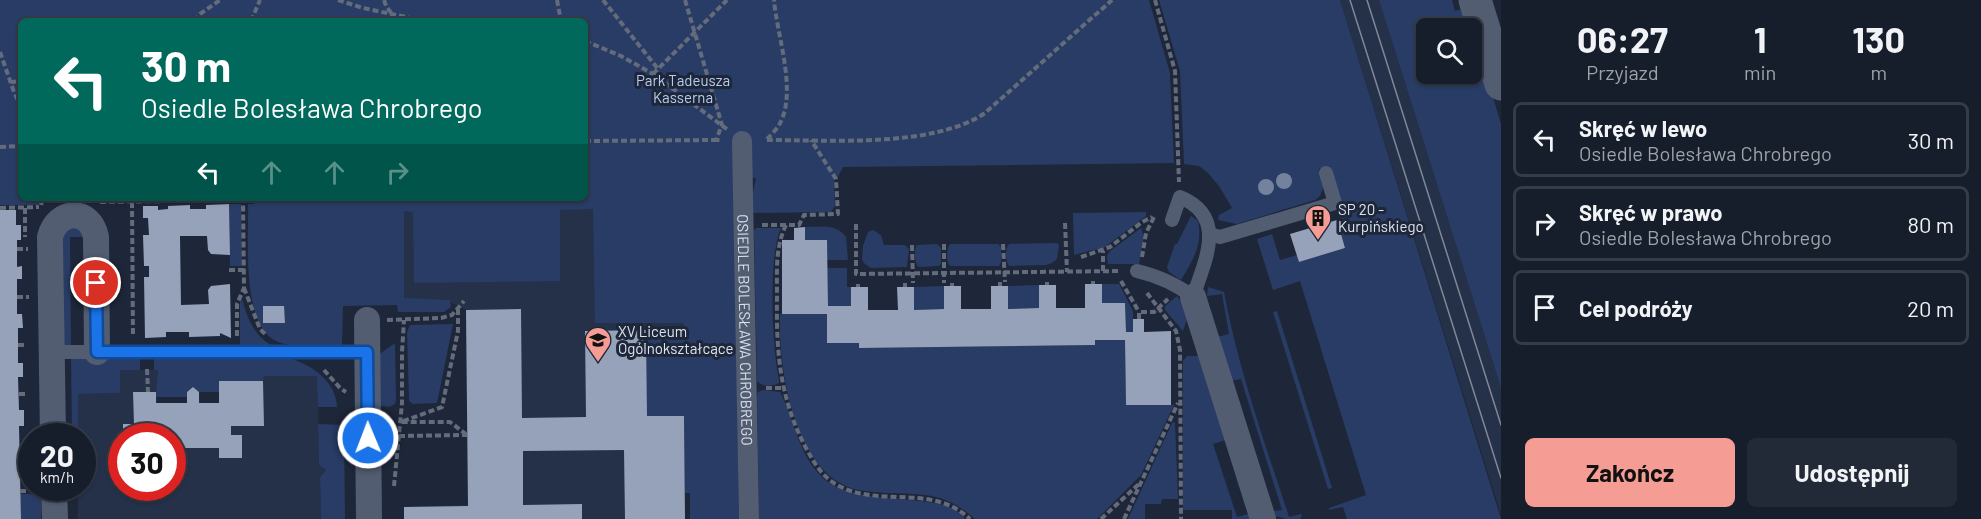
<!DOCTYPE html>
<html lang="pl">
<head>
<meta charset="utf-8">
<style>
  body { margin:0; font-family:Barlow,sans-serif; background:#232a37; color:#f1f3f6; height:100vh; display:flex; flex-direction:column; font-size:22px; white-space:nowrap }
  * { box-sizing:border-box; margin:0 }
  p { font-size:20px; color:#9ea2a9 }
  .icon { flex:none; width:33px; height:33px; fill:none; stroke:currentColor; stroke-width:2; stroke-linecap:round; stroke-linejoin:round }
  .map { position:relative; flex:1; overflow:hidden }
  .panel { display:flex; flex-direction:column; background:#161d2b; width:480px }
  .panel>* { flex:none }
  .banner { position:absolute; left:18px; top:18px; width:570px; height:183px; border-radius:9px; box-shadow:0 2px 4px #0004,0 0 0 2px #353b47; background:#00695c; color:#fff; overflow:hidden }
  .controls { position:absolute; left:1416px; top:18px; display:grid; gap:12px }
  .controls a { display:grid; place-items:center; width:66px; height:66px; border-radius:9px; background:#161d2b; box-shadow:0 2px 4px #0004,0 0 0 2px #353b47; font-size:30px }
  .speed { position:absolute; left:18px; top:423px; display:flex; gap:12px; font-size:30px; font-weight:700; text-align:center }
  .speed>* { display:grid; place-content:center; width:78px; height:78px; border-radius:50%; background:#161d2b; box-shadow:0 2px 4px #0004,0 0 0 2px #353b47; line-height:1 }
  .speed small { font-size:15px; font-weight:400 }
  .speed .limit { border:9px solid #d22; background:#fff; color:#111 }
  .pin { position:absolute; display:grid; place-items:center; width:51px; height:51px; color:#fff; margin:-26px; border:3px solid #fff; border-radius:50%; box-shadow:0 2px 6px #0007 }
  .me { position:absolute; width:66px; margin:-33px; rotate:359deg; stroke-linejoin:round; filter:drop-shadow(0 0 4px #0008) }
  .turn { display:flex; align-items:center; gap:21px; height:126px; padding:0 24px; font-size:27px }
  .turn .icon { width:78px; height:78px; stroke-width:2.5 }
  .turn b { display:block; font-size:42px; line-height:51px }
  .lanes { display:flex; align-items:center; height:57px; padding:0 24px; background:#0003; justify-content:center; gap:30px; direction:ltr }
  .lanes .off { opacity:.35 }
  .eta { display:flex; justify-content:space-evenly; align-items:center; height:102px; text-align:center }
  .eta b { font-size:36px; font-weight:700; line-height:42px }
  .button { display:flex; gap:12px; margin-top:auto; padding:12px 24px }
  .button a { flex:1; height:69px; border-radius:9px; background:#f59c94; color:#111; font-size:24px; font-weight:700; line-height:69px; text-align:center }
  .button a+a { background:#232a37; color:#f1f3f6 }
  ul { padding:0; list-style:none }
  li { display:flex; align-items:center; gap:18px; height:75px; margin:0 12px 9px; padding:0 12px; border:3px solid #353b47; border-radius:9px }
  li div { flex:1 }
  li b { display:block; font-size:22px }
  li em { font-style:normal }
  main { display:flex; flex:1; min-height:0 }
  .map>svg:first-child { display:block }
  .built { fill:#253148; fill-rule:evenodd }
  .green { fill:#283c65; fill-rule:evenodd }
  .building { fill:#96a2b9 }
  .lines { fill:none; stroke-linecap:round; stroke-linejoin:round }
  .path { stroke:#646c7c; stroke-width:4; stroke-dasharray:6 3; stroke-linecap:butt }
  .service { stroke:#525d72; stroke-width:14 }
  .pedestrian { stroke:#525d72; stroke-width:20 }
  .minor { stroke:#525d72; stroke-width:26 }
  .tertiary { stroke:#525d72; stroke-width:33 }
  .tram { stroke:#808897; stroke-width:1.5 }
  .tree { fill:#74829d }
  .route-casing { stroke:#114b97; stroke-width:15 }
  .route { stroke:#1a73e8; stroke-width:10 }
  .labels { text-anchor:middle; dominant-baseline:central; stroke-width:6; stroke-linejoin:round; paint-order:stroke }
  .park-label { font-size:15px; fill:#bacdef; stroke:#1e2739 }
  .poi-label { font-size:15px; fill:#dce3ef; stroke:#1e2739; text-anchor:start }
  .street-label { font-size:15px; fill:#dce3ef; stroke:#1e2739 }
</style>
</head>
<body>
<main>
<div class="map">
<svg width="1501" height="519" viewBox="0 0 1501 519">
  <rect width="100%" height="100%" fill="#1e2739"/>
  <g class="built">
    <path d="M1340 0H1379L1484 334 1501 388V515Z"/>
    <path d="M723 178 684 416 685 519H404V507L468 505 466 310 448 301 305 304 257 198H585Z"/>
    <path d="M120 370H158L157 403H187V392L193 387 199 392 200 403H219V381L263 380 264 376H318L319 465 326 470 320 477 321 519H78V488H82V436H78L77 394 119 393ZM122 436H172V488H122Z"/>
  </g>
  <g class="green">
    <path d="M0 0H1149L1170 73 1174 163 843 167 838 177 834 180 835 206 831 212 753 213V192L756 178H734L739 519H690V493H685L684 416H647L646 330H684V323H595L593 209 560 210V281L414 283 413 212 404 211V298L450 300 451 307 444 312H398L397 305 343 306 342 346C325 346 289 349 274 340 241 319 249 239 248 204H254V198H585V21H21V198H62V200H47L37 205H0Z"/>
    <path d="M1159 0H1340L1501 519H1347L1343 507 1329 510V508L1366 495 1300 281 1273 290 1257 239 1272 234 1280 260 1297 255 1299 262 1345 248 1337 220 1345 216 1329 166 1319 169 1324 186 1320 196 1315 200 1237 224 1218 220 1219 215 1232 208 1219 186 1208 173 1199 166 1184 164 1180 71Z"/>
    <path d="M1379 0H1452L1455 11 1466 8 1501 124V388ZM1426 28H1472V74H1426Z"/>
    <path d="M229 204H241L242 266H230Z"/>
    <path d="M1146 212V216L1105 247 1074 255 1073 213Z"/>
    <path d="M1191 216 1198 221C1203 245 1193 260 1181 280L1169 272 1167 267 1175 244H1177Z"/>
    <path d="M78 225 86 237H70L71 346H64L63 235 64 231Z"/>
    <path d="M805 227C820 227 836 223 846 237L848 260H827V240H805Z"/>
    <path d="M756 228H781C768 256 772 348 779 379V383C772 387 762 387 757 381L754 230Z"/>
    <path d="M1141 228 1144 237 1139 264H1108L1107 256 1110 251Z"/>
    <path d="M873 230 881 235 884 245H905L909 249 907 267 871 268 865 264 862 260 863 246 868 232Z"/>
    <path d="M1057 243 1059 245 1057 259 1052 263 1046 265 1009 266C1005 261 1005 249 1009 244Z"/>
    <path d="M937 244 941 248V264L939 266 918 267C914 261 914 250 917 245Z"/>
    <path d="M950 244H998L1001 247V262L999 266H950C946 261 946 250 950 244Z"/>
    <path d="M827 268H847V287H851V306H828Z"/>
    <path d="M1102 284H1119L1133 311V332H1126L1125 303H1102Z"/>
    <path d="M1039 285V308L1008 309V286Z"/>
    <path d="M944 286V309L914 310V287Z"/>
    <path d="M1208 287 1224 292C1238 369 1265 443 1289 517L1301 514 1302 515 1300 519H1286L1268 514 1267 512 1282 510 1241 379 1225 382 1213 338 1229 334 1222 294 1207 296Z"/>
    <path d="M1177 296 1189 313 1183 331 1165 310V306Z"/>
    <path d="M242 299C248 319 253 334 271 345H240V303Z"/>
    <path d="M1277 311 1332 488 1328 489 1273 312Z"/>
    <path d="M780 314H827L859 343V348L1094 345 1095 340H1125L1126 405H1174L1141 475 1097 519H975C965 510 953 502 940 498 914 491 885 495 858 490 794 476 778 368 780 314Z"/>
    <path d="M453 324 437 403 413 404 409 401 407 332 410 325Z"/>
    <path d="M395 343 396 400 395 404 389 407 380 406 378 359 381 353Z"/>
    <path d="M1187 356H1199L1229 439 1213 444 1237 517 1252 513 1250 519H1232V510H1183V361Z"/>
    <path d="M154 357 289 358C312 365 336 381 337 407H318L317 376H264L263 381H219V392H199L193 387 187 392V397H156L158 370H154Z"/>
    <path d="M71 358H140V370H120V393L78 394V436H72Z"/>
    <path d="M763 390 780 392C795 420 798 455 823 478 860 511 946 488 965 519H759L757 396 758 392Z"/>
    <path d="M1175 422 1178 499H1162L1161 504H1145V519H1128L1172 423Z"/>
    <path d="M318 424 344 425 345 519H321L320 477 326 470 319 465Z"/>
    <path d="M20 494H41V519H21Z"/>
  </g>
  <g class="building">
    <path d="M229 204 230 255 211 254 208 250 207 236H180L181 305 209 304 208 290 211 286 230 284 231 338 220 333V336L189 337V332H166V337L145 338 144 277H149V266H144L143 235H149L148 218H143V206H158V210L168 209V206L190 205V209H206V205Z"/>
    <path d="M0 210H16V225H21V240H17V267L22 266V279H17V314H22L23 328H18V363H23V377H18L19 410H24V426H19L21 519H0Z"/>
    <path d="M1337 220 1345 248 1299 262 1290 234Z"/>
    <path d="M805 227V240H827L828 306H851V287H868V310H898L897 287H914V310L944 309V286H961V309H991V286H1008V309L1039 308V285H1056V308H1085V284H1102V303H1125L1126 332H1133V319H1144V332L1171 331V405H1126L1125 340H1095V345L859 348V343H827V314H782V240H794V228Z"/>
    <path d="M263 306H284L285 323H263Z"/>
    <path d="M521 309 522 418 586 417 585 331 646 330 647 416H684L685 519H625L624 450 523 451V505L582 504V519H404V507L468 506 466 310Z"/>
    <path d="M219 381H263L264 426H231V435H242V458H219V448H172V436H123V424H134L133 392H156V403H187V392L193 387 199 392V403H219Z"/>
  </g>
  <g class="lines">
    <g class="path">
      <path d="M338 0 363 8 425 21"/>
      <path d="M384 0 386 6 397 21"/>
      <path d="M557 0 561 21"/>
      <path d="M603 0 658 69"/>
      <path d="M685 0 722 125 716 140H722"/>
      <path d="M1155 0 1175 71 1179 182"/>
      <path d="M194 21 200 14 220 0"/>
      <path d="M251 21 260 0"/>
      <path d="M585 41 621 56 653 74 728 130"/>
      <path d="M0 52 14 92 21 107"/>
      <path d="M653 74 727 0"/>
      <path d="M11 82 21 81"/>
      <path d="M767 139C771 135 776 130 779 125 798 93 777 36 774 0"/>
      <path d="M767 140C829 140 933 148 985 113L1112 0"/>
      <path d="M585 141 716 140"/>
      <path d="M0 147 21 146"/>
      <path d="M100 202 243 200 245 198"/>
      <path d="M132 202 133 336"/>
      <path d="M41 205 43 198"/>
      <path d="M0 208 39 207"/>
      <path d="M25 208V237"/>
      <path d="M1065 223 1067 272"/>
      <path d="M856 224V274L1121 271"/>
      <path d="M762 225H799L804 215 838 214 836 179 811 140"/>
      <path d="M786 225C775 248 777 271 777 296 776 353 780 400 807 450 816 466 824 479 841 487 883 507 933 484 970 519"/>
      <path d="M944 244V283"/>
      <path d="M1003 244 1005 282"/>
      <path d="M912 245 913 283"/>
      <path d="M17 249H28"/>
      <path d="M1081 257 1110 247 1142 222 1152 217"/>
      <path d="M1142 257 1146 233 1154 217"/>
      <path d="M229 270H244"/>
      <path d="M1103 271V251"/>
      <path d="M1093 281V284"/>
      <path d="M1121 281 1139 312"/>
      <path d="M1000 282V286"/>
      <path d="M1047 282V285"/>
      <path d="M905 283V287"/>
      <path d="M952 283V286"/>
      <path d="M858 287V284"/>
      <path d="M244 288 260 329 267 336"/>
      <path d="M1147 293 1176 331 1180 350 1181 519"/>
      <path d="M17 297H29"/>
      <path d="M458 309V331L442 407 401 422H450L467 435"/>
      <path d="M1139 319V312H1154L1168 299"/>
      <path d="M387 320 441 318 452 315 464 301"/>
      <path d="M237 336V304L244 288 243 200"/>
      <path d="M18 345H26"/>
      <path d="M147 369 148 392"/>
      <path d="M324 370 340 388 346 392"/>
      <path d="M766 388H783"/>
      <path d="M19 394H27"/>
      <path d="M28 436 30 491"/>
      <path d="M399 436 467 435"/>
      <path d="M394 486 402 403V352L404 320"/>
      <path d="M20 491H29"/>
      <path d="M1101 519 1140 483"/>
      <path d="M1124 519 1178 403"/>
    </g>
    <g class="service">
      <path d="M1209 234 1220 237 1335 203 1326 173"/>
      <path d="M1137 271C1158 276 1175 283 1193 297 1205 260 1228 217 1180 197L1172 220"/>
      <path d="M52 352H367"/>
    </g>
    <path class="pedestrian" id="s1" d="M742 141 749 519"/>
    <g class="minor">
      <path d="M1193 297 1263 519"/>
      <path d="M367 320 369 519"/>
      <path d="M53 436 50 237C57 209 90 207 96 237L97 352"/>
      <path d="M54 488 55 519"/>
    </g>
    <path class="tertiary" d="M1475 0 1501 84"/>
    <g class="tram">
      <path d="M1350 0 1501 478"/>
      <path d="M1367 0 1501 425"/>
    </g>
  </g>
  <g class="tree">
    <circle cx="1284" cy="181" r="8"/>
    <circle cx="1266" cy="187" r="8"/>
  </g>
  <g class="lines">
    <g class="route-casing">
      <path id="route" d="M96 283 97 352H367L368 438"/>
    </g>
    <use href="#route" class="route"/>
  </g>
  <defs>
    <g id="building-pin" transform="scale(1.35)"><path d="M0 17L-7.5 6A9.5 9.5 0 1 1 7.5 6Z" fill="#f59c94" stroke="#1e2739"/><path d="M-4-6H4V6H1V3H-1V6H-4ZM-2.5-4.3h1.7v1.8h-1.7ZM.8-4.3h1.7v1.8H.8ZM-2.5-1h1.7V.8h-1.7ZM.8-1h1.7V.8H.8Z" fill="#111"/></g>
    <g id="school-pin" transform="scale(1.35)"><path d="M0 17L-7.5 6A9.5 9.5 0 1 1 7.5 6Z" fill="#f59c94" stroke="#1e2739"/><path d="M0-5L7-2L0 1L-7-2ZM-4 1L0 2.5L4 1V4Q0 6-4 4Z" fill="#111"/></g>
  </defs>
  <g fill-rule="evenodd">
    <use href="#building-pin" x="1318" y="218"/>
    <use href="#school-pin" x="598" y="340"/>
  </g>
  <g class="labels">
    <g class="park-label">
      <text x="683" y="80">Park Tadeusza<tspan x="683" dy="17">Kasserna</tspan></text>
    </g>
    <g class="poi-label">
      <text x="1338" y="209">SP 20 -<tspan x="1338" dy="17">Kurpińskiego</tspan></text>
      <text x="618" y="331">XV Liceum<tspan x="618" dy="17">Ogólnokształcące</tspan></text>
    </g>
    <g class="street-label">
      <text stroke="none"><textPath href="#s1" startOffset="189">OSIEDLE BOLESŁAWA CHROBREGO</textPath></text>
    </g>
  </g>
</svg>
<div class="controls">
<a><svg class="icon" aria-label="search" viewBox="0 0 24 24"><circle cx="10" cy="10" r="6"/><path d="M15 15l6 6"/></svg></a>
</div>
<div class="speed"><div>20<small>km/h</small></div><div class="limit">30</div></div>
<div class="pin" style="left:96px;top:283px;background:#d93025"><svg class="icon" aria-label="arrive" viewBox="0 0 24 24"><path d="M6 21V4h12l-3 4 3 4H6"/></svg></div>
<svg class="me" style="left:368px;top:438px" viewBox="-20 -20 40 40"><circle r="17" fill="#1a73e8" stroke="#fff" stroke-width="3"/><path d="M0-11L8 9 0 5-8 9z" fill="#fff"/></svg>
<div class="banner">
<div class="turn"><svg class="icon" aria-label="left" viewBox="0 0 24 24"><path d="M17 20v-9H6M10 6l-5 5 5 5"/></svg><div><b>30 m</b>Osiedle Bolesława Chrobrego</div></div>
<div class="lanes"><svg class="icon" aria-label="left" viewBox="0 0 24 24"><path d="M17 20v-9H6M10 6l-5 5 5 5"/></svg><svg class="icon off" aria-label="ahead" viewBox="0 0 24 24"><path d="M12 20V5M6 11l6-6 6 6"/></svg><svg class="icon off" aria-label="ahead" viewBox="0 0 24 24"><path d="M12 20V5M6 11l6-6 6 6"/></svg><svg class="icon off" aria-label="right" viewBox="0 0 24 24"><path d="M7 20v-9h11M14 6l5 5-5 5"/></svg></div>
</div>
</div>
<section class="panel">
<div class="eta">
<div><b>06:27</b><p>Przyjazd</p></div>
<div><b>1</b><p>min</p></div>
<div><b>130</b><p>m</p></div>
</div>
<ul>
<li><svg class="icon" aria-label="left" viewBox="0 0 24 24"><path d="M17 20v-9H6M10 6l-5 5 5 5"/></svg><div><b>Skręć w lewo</b><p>Osiedle Bolesława Chrobrego</p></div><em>30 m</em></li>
<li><svg class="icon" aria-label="right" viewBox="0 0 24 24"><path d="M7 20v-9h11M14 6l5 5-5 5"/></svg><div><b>Skręć w prawo</b><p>Osiedle Bolesława Chrobrego</p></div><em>80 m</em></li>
<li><svg class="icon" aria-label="arrive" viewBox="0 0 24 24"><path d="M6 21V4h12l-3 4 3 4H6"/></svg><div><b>Cel podróży</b></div><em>20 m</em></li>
</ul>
<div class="button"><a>Zakończ</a><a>Udostępnij</a></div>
</section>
</main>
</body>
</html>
